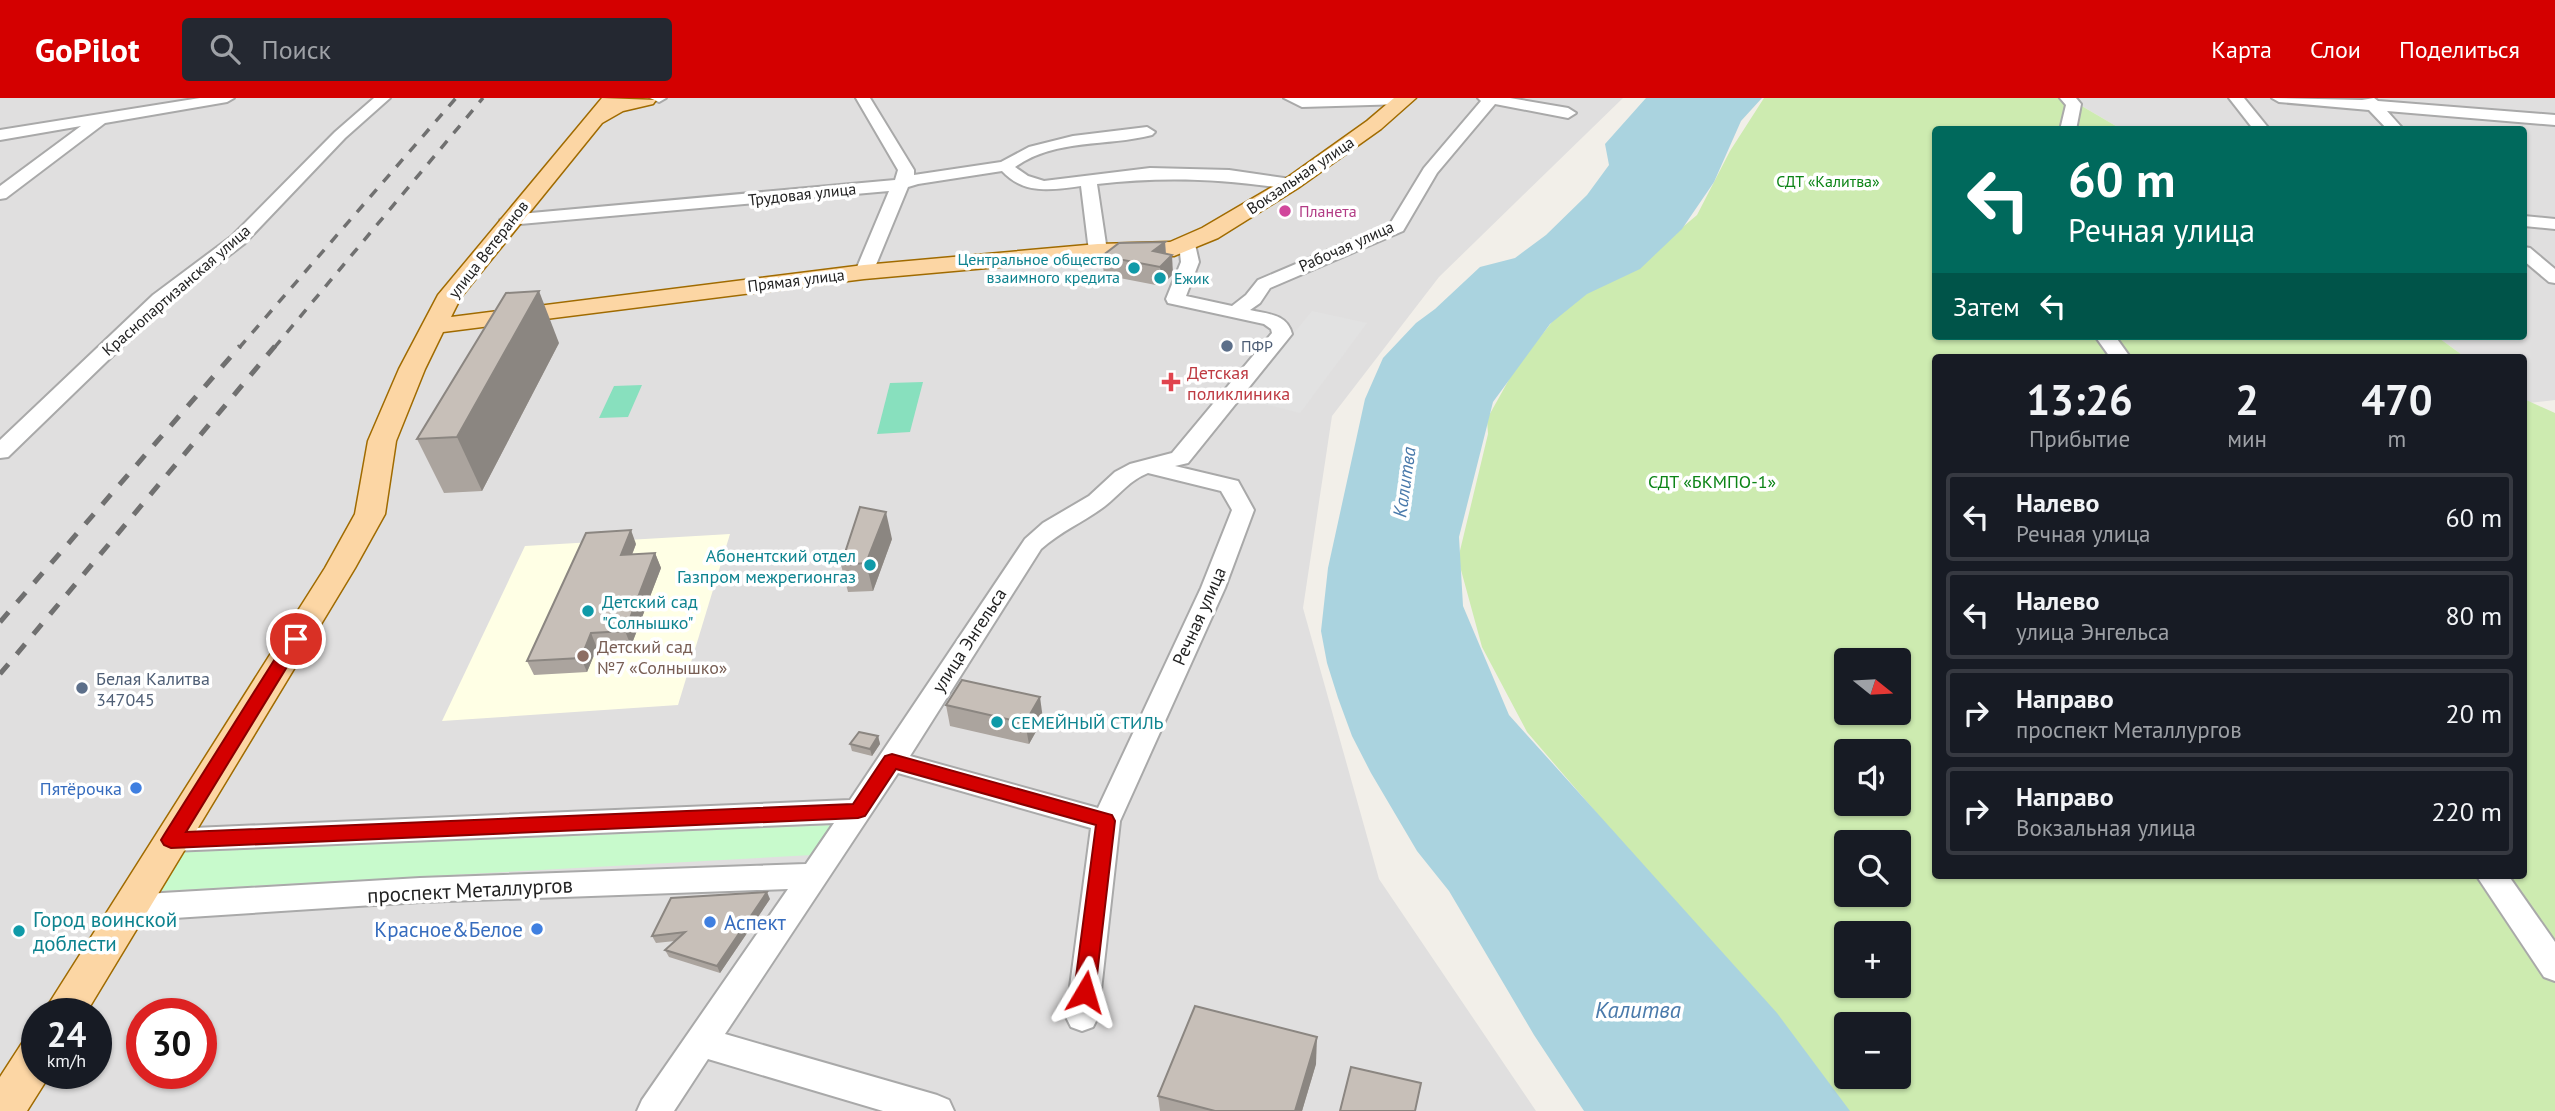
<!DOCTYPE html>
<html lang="ru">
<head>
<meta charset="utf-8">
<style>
  body { margin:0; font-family:"PT Sans",sans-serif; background:#242831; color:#f1f3f6; height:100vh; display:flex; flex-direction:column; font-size:26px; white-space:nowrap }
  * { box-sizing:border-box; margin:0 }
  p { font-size:23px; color:#9ea1a6 }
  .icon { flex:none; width:38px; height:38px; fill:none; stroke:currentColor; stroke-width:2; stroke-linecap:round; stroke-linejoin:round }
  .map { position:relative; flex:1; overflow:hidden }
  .sheet { position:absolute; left:1932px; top:256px; width:595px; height:525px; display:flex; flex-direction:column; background:#171b24; border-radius:7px; box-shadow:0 2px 5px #0004 }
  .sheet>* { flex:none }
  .guide { position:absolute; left:1932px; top:28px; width:595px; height:214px; border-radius:7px; box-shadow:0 2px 5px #0004; background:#00695c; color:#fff; overflow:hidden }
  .needle { width:46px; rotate:108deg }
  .controls { position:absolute; left:1834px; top:550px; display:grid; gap:14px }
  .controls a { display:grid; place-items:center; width:77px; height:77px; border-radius:7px; background:#171b24; box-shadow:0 2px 5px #0004; font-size:35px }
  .speed { position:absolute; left:21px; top:900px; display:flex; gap:14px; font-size:35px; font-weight:700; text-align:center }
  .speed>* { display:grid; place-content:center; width:91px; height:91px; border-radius:50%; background:#171b24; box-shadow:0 2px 5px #0004; line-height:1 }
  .speed small { font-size:18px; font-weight:400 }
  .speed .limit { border:10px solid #d22; background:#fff; color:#111 }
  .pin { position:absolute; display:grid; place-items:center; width:60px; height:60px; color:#fff; margin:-30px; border:4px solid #fff; border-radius:50%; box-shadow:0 2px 7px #0007 }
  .me { position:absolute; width:77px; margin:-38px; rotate:7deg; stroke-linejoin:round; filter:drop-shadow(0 0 5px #0008) }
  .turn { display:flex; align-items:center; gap:24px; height:147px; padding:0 21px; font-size:32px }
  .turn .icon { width:91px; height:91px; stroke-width:2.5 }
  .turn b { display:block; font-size:49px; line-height:60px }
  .then { display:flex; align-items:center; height:66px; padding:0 21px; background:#0003; gap:14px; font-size:26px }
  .eta { display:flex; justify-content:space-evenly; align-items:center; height:119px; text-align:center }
  .eta b { font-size:42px; font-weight:600; line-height:49px }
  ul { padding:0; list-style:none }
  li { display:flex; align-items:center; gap:21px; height:88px; margin:0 14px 10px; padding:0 7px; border:4px solid #363941; border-radius:7px }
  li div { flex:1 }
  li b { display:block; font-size:26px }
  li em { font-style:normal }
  header { display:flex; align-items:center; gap:42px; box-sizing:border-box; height:98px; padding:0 35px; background:#d40000; color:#fff }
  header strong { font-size:33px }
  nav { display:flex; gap:38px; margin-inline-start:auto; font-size:24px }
  .search { width:490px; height:63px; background:#242831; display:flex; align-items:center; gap:18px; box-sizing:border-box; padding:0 24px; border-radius:7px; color:#9ea1a6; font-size:26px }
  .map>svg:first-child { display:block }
  .residential { fill:#e0dfdf; fill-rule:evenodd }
  .education { fill:#ffffe5 }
  .grass { fill:#cdebb0; fill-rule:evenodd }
  .park { fill:#c8facc }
  .pitch { fill:#88e0be }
  .parking { fill:#e2e2e2 }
  .water { fill:#aad3df }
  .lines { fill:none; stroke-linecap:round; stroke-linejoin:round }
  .minor-casing { stroke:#a9a9a9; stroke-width:4 }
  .major-casing { stroke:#a06b00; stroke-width:3 }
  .minor { fill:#fff; fill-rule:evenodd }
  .major { fill:#fcd6a4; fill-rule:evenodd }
  .rail-far1 { stroke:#707070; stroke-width:3.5; stroke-dasharray:10 10; stroke-linecap:butt }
  .rail { stroke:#707070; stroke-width:5; stroke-dasharray:13 13; stroke-linecap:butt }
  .wall { fill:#aba49e }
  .shaded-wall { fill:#8b8681 }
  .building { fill:#c7bfb8; stroke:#8b8681; stroke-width:2 }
  .route { fill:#d40000; stroke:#8a0000; stroke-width:2 }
  .hotel-dot { fill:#d1479c; stroke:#fff; stroke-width:2.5 }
  .culture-dot { fill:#0f9aa8; stroke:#fff; stroke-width:2.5 }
  .service-dot { fill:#5c6f8a; stroke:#fff; stroke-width:2.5 }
  .health-dot { fill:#e0444e; stroke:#fff; stroke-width:2.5 }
  .education-dot { fill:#8d6e63; stroke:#fff; stroke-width:2.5 }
  .shop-dot { fill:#3f7fe0; stroke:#fff; stroke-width:2.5 }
  .labels { text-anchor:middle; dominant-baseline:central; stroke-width:7; stroke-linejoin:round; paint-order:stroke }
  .far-street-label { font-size:16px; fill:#222; stroke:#fff }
  .far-park-label { font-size:16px; fill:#0c8416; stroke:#fff }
  .far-hotel-label { font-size:16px; fill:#b23c85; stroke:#fff; text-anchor:start }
  .far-culture-label { font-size:16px; fill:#0d838f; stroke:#fff; text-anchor:end }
  .far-service-label { font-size:16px; fill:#4e5e75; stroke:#fff; text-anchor:start }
  .health-label { font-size:18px; fill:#be3a42; stroke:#fff; text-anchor:start }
  .park-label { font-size:18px; fill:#0c8416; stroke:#fff }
  .culture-label { font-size:18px; fill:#0d838f; stroke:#fff; text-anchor:start }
  .street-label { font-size:18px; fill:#222; stroke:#fff }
  .education-label { font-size:18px; fill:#785e54; stroke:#fff; text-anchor:start }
  .service-label { font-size:18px; fill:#4e5e75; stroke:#fff; text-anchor:start }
  .shop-label { font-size:18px; fill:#366cbe; stroke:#fff; text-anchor:end }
  .water-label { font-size:19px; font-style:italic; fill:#4a7aab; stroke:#fff }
  .near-street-label { font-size:21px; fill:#222; stroke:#fff }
  .near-culture-label { font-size:21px; fill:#0d838f; stroke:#fff; text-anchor:start }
  .near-shop-label { font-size:21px; fill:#366cbe; stroke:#fff; text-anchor:start }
  .near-water-label { font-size:23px; font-style:italic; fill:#4a7aab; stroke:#fff }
</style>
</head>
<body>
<header>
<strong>GoPilot</strong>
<div class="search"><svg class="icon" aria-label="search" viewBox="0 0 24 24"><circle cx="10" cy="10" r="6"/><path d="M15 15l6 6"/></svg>Поиск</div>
<nav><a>Карта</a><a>Слои</a><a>Поделиться</a></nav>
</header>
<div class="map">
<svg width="2555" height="1013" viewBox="0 0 2555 1013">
  <rect width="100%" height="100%" fill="#f2efe9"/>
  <g class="residential">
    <path d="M0 0H1623L1439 179 1332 318 1303 510 1379 781 1536 1013H0ZM37 915H96V975H37ZM142 915H201V975H142Z"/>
    <path d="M2068 0H2555V302L2529 305 2524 301V259H2465L2436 238H2524V32L2121 31Z"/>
  </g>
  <path class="education" d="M730 436 678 607 442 623 525 448Z"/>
  <path class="grass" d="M1764 0H2068L2121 31 1936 32V238H2436L2465 259H1936V777H2524V301L2555 315V1013H1836L1594 712 1527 634 1482 549 1458 461 1488 336 1487 321 1516 269 1560 214 1607 179 1665 144 1697 117 1730 53ZM1846 562H1899V614H1846ZM1846 653H1899V705H1846ZM1846 744H1899V796H1846ZM1846 835H1899V887H1846ZM1846 926H1899V978H1846Z"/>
  <path class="park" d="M834 727 812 757 141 794 168 755Z"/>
  <g class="pitch">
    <path d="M923 284 910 334 877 336 890 285Z"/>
    <path d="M642 287 628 319 599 320 614 288Z"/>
  </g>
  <path class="parking" d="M1312 213 1367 225 1300 315 1241 300Z"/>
  <path class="water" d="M1646 0H1762L1741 23 1714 84 1682 131 1640 171 1587 196 1550 226 1493 304 1459 439 1463 508 1509 617 1777 915 1850 1013H1584L1534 937 1449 793 1417 753 1371 675 1352 638 1338 600 1327 565 1321 533 1328 470 1365 301 1383 260 1416 225 1435 211 1480 169 1515 160 1546 137 1587 97 1609 67 1605 46Z"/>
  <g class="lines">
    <g class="minor-casing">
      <g id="minor">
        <path d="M200 0H234L227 4 105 25 6 100 0 101V88L81 28 0 42V32Z"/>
        <path d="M374 0H390L345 40 244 146 167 205 8 359 0 360V342L153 197 232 138 335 34Z"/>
        <path d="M650 0H666L659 4Z"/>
        <path d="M856 0H870L914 72V77L1001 64 1029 49 1073 38 1147 29 1155 34 1152 37C1106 49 1056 40 1015 69L1028 78 1044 83 1150 70 1229 72 1291 81 1299 86 1291 91C1222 81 1166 78 1097 86L1107 153 1098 158 1089 153 1081 88C1053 92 1024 97 1002 73L918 86 908 89 873 174 864 179 855 174 889 93 509 127 500 122 509 117 895 82 898 72Z"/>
        <path d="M1284 0H1410L1411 2 1404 6 1302 9Z"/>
        <path d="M1478 0H1510L1568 10 1576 15 1568 20 1495 6 1437 75 1403 133 1270 190 1260 205 1250 212C1268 216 1287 216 1292 236L1188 365 1175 368 1238 383 1254 412 1225 490 1120 723 1098 919 1093 929 1082 933 1071 929 1066 919 1091 730 898 675 725 936 937 997 949 1002 954 1013H883L708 961 674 1013H637L642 1002 788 791 420 804 128 823 117 819 113 810 117 801 128 797 420 780 806 766 834 725 171 753 161 750 156 742 161 734 171 731 850 702 1025 441 1043 425 1089 398 1115 374 1130 366 1172 355 1272 235 1271 231 1264 226 1168 205 1166 201 1181 164 1179 146 1182 142H1194L1199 164 1186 198 1232 208 1246 197 1258 182 1390 126 1424 70 1481 3ZM1148 375 1221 393 1232 412 1201 490 1098 710 910 658 1041 451C1061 433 1084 424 1105 408 1120 396 1130 382 1148 375Z"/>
        <path d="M2060 0H2076L2081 6 2076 32H2060L2066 7Z"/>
        <path d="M2229 0H2244L2270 32H2254Z"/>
        <path d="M2272 0 2362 2 2374 0 2378 3 2555 17V27L2387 13 2404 32H2388L2369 12 2279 4Z"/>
        <path d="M2524 118 2555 121V131L2524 128Z"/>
        <path d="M2524 149 2530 150 2555 171V185L2549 184 2524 163Z"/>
        <path d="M2095 238H2115L2130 259H2110Z"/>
        <path d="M2476 777H2508L2555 844V883L2544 879Z"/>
      </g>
    </g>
    <g class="major-casing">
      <g id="major">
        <path d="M602 0 656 2 653 6 623 13 602 25 461 199 451 219 864 167 1098 146 1170 144 1202 130 1284 82 1367 23 1394 0H1416L1381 31 1298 90 1218 140 1174 158 1098 160 864 181 443 234 425 271 396 343 385 416 355 470 86 915H43L325 470 355 416 368 343 399 271 438 197Z"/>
        <path d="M37 940V975H51L27 1013H0V979L22 945Z"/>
      </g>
    </g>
    <use href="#minor" class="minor"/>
    <use href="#major" class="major"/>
    <g class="rail-far1">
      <path d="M239 250 456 0"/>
      <path d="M274 250 483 0"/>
    </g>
    <g class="rail">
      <path d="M0 524 240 248"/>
      <path d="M0 576 275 248"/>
    </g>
  </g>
  <g class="wall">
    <path d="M1165 144 1166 156 1173 176 1161 188 1104 177 1102 158Z"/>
    <path d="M559 245 482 393 444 395 417 341Z"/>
    <path d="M892 441 873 493 848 494 841 467Z"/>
    <path d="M636 446 632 457 655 455 661 470 631 548 597 550 587 574 534 577 527 563Z"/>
    <path d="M946 607 1043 621 1029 646 950 628Z"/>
    <path d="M878 638 880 646 872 658 852 653 850 646Z"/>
    <path d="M770 801 720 875 669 859 665 852 675 843 656 845 652 838Z"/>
    <path d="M1316 966 1302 1013H1160L1158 998Z"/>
  </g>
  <g class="shaded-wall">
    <path d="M1165 144 1166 162 1153 153Z"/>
    <path d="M1172 157 1173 176 1161 188 1160 169Z"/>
    <path d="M539 193 559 245 482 393 457 339Z"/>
    <path d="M886 414 892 441 873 493 866 465Z"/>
    <path d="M631 432 636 446 626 471 621 457Z"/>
    <path d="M655 455 661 470 631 548 625 533Z"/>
    <path d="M591 535 597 550 587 574 581 560Z"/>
    <path d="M1040 599 1043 621 1029 646 1025 625Z"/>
    <path d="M878 638 880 646 872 658 870 651Z"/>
    <path d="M767 794 770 801 720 875 717 868Z"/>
    <path d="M1317 939 1316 966 1302 1013H1295Z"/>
  </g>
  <g class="building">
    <path d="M1165 144 1153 153 1172 157 1160 169 1102 158 1119 145Z"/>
    <path d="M539 193 457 339 417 341 506 195Z"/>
    <path d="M860 409 886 414 866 465 841 467Z"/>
    <path d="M631 432 621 457 655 455 625 533 591 535 581 560 527 563 586 435Z"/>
    <path d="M962 582 1040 599 1025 625 946 607Z"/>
    <path d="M859 634 878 638 870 651 850 646Z"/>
    <path d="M767 794 717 868 665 852 685 834 652 838 671 800Z"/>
    <path d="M1195 908 1317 939 1295 1013H1215L1158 998Z"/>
    <path d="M1351 969 1421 985 1415 1013H1340Z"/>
  </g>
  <path class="route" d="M296 535 304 541 186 734 853 706 885 658 892 656 1112 717 1115 723 1095 894 1092 901 1085 903 1077 901 1074 894 1096 727 896 671 865 718 858 720 171 750 164 747 161 742 164 737 290 537Z"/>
  <circle class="hotel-dot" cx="1285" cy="113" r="7"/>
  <g class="culture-dot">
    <circle cx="1134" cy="170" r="7"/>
    <circle cx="1160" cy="180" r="7"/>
    <circle cx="870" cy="467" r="7"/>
    <circle cx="588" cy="513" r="7"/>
    <circle cx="997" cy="624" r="7"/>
    <circle cx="19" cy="833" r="7"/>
  </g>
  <g class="service-dot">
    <circle cx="1227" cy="248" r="7"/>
    <circle cx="82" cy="590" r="7"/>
  </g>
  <path class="health-dot" d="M1167.5 273.5h7v7h7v7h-7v7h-7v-7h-7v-7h7z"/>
  <circle class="education-dot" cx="583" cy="558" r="7"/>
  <g class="shop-dot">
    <circle cx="136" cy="690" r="7"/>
    <circle cx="710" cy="824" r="7"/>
    <circle cx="537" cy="831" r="7"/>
  </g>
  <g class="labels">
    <g class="far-street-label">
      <text transform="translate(1300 77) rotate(-34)">Вокзальная улица</text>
      <text transform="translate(802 96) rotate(-6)">Трудовая улица</text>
      <text transform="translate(1346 148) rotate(-24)">Рабочая улица</text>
      <text transform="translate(488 151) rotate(-52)">улица Ветеранов</text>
      <text transform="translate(796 182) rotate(-7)">Прямая улица</text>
      <text transform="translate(176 192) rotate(-41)">Краснопартизанская улица</text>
    </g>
    <g class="far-park-label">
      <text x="1828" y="83">СДТ «Калитва»</text>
    </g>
    <g class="far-hotel-label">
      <text x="1299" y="113">Планета</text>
    </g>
    <g class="far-culture-label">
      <text x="1120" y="161">Центральное общество<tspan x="1120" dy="18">взаимного кредита</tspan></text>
      <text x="1174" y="180" text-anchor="start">Ежик</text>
    </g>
    <g class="far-service-label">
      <text x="1241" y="248">ПФР</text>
    </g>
    <g class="health-label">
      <text x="1187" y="274">Детская<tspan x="1187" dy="21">поликлиника</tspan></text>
    </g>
    <g class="park-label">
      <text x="1712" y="383">СДТ «БКМПО-1»</text>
    </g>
    <g class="culture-label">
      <text x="856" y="457" text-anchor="end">Абонентский отдел<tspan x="856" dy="21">Газпром межрегионгаз</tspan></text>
      <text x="602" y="503">Детский сад<tspan x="602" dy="21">"Солнышко"</tspan></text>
      <text x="1011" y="624">СЕМЕЙНЫЙ СТИЛЬ</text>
    </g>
    <g class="street-label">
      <text transform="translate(1199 518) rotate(-66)">Речная улица</text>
      <text transform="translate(969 542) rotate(-57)">улица Энгельса</text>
    </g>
    <g class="education-label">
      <text x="597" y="548">Детский сад<tspan x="597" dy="21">№7 «Солнышко»</tspan></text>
    </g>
    <g class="service-label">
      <text x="96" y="580">Белая Калитва<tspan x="96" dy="21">347045</tspan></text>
    </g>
    <g class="shop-label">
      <text x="122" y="690">Пятёрочка</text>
    </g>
    <g class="water-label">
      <text transform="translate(1404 384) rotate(-82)">Калитва</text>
    </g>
    <g class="near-street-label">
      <text transform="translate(470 792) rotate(-3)">проспект Металлургов</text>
    </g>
    <g class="near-culture-label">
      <text x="33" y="821">Город воинской<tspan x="33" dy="24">доблести</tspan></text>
    </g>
    <g class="near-shop-label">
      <text x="724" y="824">Аспект</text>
      <text x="523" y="831" text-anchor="end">Красное&amp;Белое</text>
    </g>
    <g class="near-water-label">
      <text x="1638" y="911">Калитва</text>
    </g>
  </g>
</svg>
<div class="controls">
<a><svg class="needle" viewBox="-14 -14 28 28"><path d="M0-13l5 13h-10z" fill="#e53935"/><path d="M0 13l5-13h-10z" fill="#9ea1a6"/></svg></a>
<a><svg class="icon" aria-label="sound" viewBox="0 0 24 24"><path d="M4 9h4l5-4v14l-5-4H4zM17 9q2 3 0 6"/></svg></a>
<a><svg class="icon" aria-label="search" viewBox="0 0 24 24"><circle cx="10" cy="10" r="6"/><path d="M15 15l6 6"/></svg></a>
<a>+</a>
<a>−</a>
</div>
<div class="speed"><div>24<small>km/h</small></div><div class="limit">30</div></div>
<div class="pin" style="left:296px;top:541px;background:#d93025"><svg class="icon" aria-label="arrive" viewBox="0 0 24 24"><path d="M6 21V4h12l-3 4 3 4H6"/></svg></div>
<svg class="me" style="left:1085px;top:894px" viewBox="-20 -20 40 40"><path d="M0-17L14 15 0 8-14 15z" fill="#d40000" stroke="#fff" stroke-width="4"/></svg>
<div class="guide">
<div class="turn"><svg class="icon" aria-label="left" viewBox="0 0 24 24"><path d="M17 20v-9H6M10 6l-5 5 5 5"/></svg><div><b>60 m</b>Речная улица</div></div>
<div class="then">Затем<svg class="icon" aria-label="left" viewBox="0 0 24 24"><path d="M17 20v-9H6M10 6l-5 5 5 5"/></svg></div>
</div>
<section class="sheet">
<div class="eta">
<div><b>13:26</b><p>Прибытие</p></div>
<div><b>2</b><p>мин</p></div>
<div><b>470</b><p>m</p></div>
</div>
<ul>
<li><svg class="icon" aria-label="left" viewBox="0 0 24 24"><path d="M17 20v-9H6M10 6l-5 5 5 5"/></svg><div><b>Налево</b><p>Речная улица</p></div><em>60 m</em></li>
<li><svg class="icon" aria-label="left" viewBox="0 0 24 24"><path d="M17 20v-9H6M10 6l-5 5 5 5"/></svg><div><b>Налево</b><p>улица Энгельса</p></div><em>80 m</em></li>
<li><svg class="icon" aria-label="right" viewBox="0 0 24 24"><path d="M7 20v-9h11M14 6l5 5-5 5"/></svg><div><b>Направо</b><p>проспект Металлургов</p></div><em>20 m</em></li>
<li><svg class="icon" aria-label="right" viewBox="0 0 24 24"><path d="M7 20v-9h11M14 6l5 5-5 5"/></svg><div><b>Направо</b><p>Вокзальная улица</p></div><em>220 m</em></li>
</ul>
</section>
</div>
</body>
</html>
